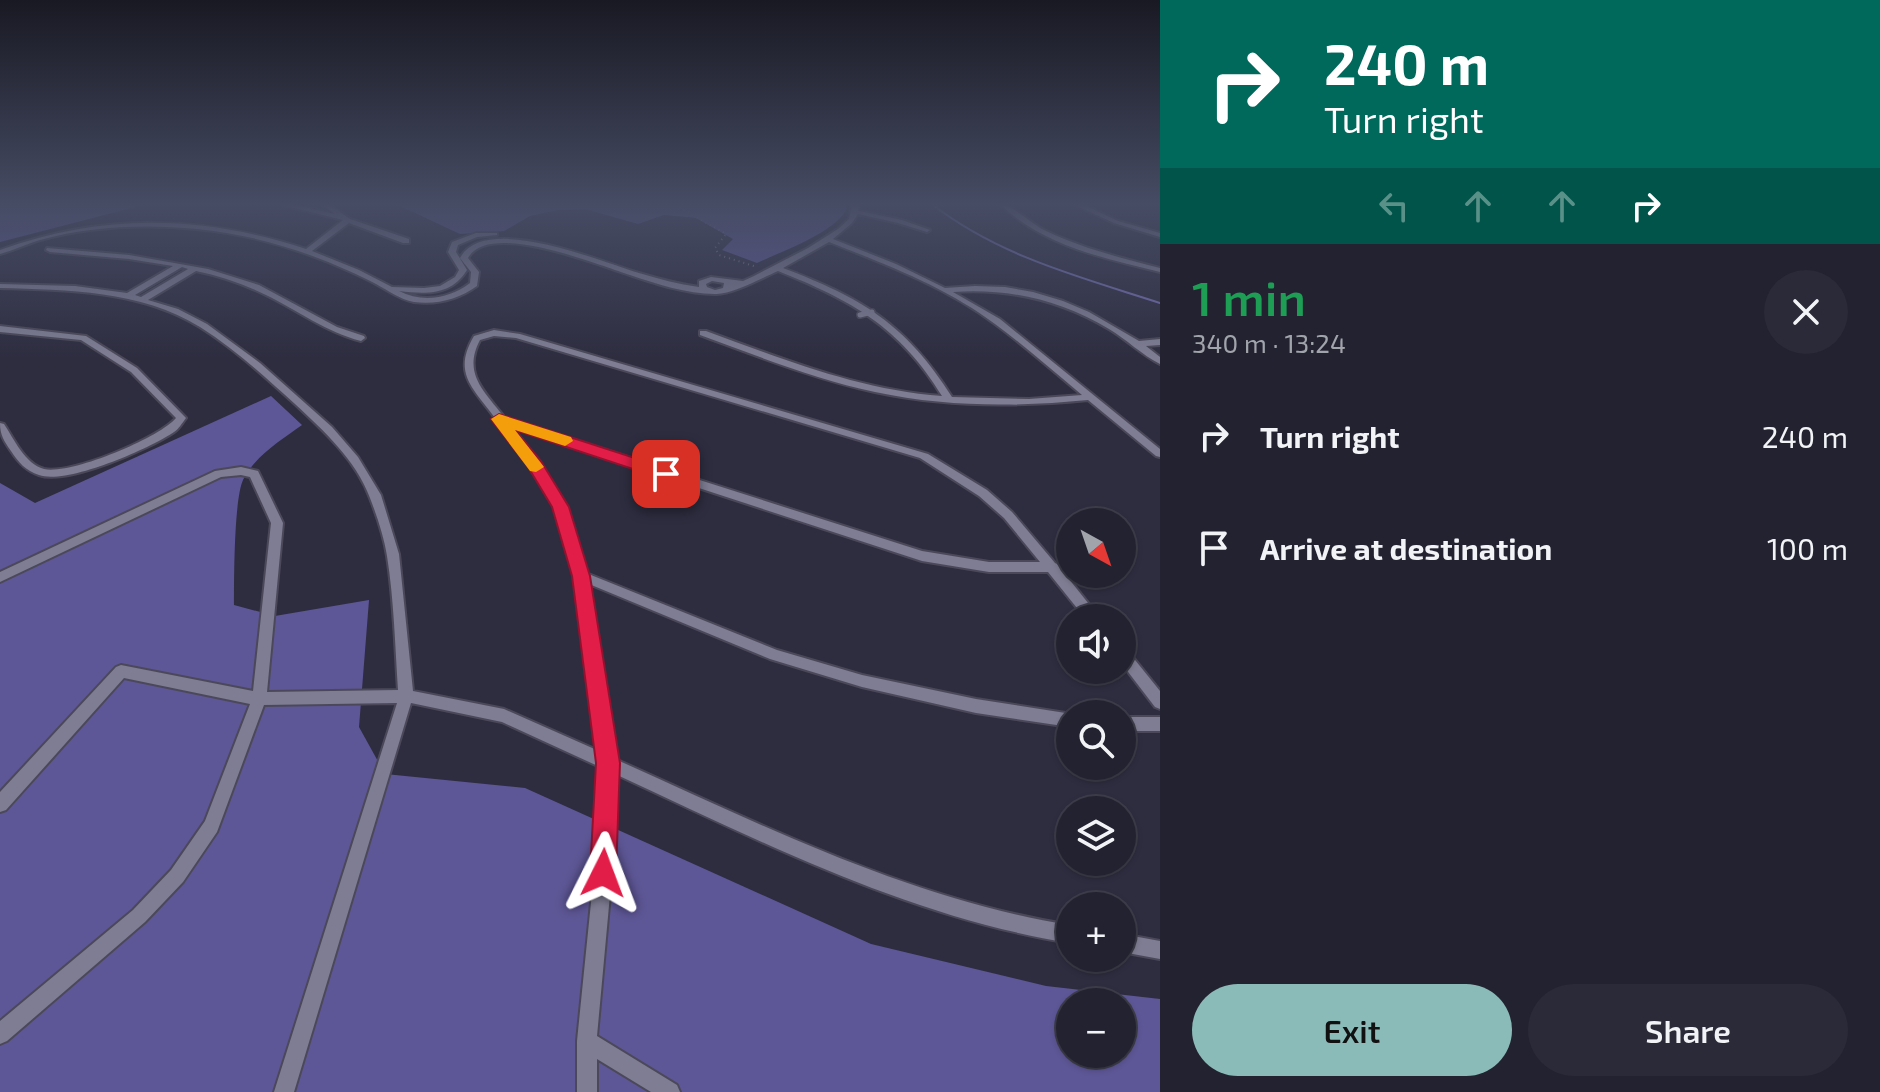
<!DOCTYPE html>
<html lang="en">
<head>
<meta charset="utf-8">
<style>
  body { margin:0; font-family:"Exo 2",sans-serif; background:#2a2a38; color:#f1f3f6; height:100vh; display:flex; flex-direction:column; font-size:30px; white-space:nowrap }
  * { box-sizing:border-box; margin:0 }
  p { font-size:26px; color:#a2a4ab }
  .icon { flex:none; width:44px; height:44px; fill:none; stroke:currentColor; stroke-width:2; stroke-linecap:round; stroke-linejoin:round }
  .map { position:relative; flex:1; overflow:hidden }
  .details { display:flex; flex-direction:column; background:#222230; width:720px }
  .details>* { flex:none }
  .banner { background:#00695c; color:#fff; overflow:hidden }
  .needle { width:52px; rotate:140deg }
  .fabs { position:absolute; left:1056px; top:508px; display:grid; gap:16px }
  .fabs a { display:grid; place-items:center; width:80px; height:80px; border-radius:50%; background:#222230; box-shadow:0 2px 6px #0004,0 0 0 2px #3f3f4c; font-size:40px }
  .pin { position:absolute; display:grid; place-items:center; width:68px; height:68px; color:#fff; margin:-34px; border-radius:16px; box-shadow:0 4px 12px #0006 }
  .me { position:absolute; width:88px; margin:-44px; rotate:3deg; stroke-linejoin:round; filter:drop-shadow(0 0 6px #0008) }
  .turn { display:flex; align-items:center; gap:28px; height:168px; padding:0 32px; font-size:36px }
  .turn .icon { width:104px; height:104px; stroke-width:2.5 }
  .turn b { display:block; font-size:56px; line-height:68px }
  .lanes { display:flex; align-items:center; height:76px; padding:0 32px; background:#0003; justify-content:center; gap:40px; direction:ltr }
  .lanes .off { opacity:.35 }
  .round { display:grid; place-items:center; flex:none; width:84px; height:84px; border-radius:42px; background:#2a2a38 }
  .head { display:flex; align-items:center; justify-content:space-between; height:136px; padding:0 32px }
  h1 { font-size:48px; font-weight:600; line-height:60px; color:#1e9e55 }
  .button { display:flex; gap:16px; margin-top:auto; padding:16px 32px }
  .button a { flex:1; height:92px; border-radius:48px; background:#8bbbb9; color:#111; font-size:32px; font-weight:600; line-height:92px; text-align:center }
  .button a+a { background:#2a2a38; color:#f1f3f6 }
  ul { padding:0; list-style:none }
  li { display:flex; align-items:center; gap:24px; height:112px; padding:0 32px }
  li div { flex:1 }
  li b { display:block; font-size:30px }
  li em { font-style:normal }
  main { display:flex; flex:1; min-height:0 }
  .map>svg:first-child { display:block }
  .forest { fill:#5e5797; fill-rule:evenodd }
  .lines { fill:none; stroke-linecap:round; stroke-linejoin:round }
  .stream { stroke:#736daf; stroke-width:2 }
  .lane-casing { stroke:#4b4959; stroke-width:8 }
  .street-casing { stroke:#4b4959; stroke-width:4 }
  .path { stroke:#7a7989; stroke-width:2; stroke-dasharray:1 4; stroke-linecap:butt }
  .lane { stroke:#7e7d93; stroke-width:5 }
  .street { fill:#7e7d93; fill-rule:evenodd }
  .route { fill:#e11d48; stroke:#92132f; stroke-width:2 }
  .slow { fill:#f59e0b }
</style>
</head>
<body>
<main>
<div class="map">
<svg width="1160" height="1092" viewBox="0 0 1160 1092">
  <rect width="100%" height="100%" fill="#2e2d40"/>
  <g class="forest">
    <path d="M0 205H143L0 242Z"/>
    <path d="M398 205H846L847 208C837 232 780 252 757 263L722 250 733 239 696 218 664 215 638 224 585 209 558 210 530 216 504 231 460 234Z"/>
    <path d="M271 396 302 425C281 440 255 456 243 480 234 500 234 579 234 605L275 616 369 600 359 727 385 774 525 788 871 944 1046 986 1160 999V1092H0V483L35 503ZM1070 1002H1122V1054H1070Z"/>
  </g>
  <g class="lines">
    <path class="stream" d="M933 205C1001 257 1080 277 1160 303"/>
    <g class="lane-casing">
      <path id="lane" d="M860 315 872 312"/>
    </g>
    <g class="street-casing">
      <g id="street">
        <path d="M282 205H295L335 214 322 205H330L350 219 409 239V243H403L349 223 312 251 359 270 392 287 424 288 440 286 455 277 459 270 448 252 452 242 476 233H497V235L477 237 458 245 456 252 467 270C451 296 426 294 399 291 422 303 449 299 470 283L471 272 460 258C485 212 601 262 639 273 659 279 678 284 699 287V281L711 277 743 281 754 276 808 248 838 229 849 219 852 205H858L859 211 902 220 930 230 927 232 898 223 858 214 852 223 833 239 896 264 945 288 975 286 1005 287 1033 292 1063 301 1089 312 1139 341 1160 339V345L1146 346 1160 357V364C1142 355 1126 339 1109 329 1060 300 1009 288 953 292L1000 319 1160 449V457L1156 456 1088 400C1016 407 945 407 875 392 815 379 757 356 700 335V331H706C783 359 859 390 942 396 900 327 851 300 778 271 762 278 731 295 715 294 687 294 657 284 630 275 598 265 489 220 468 258L479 272 477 286C459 299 437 305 414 302 399 299 389 291 376 284 367 279 358 275 349 271 301 249 249 234 197 229 145 224 91 226 40 240 27 244 14 250 0 254V250C103 213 202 215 306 249L343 220ZM829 242C885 264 946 287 995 324 1025 346 1053 371 1082 395L1029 399 952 397C906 324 862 298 783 268ZM712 281 724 283 723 288 715 290 707 287 706 284Z"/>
        <path d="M1001 205C1013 205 1032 224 1044 230 1081 248 1121 258 1160 268V272C1104 258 1044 246 1001 205Z"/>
        <path d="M1075 205H1084L1118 221 1160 233V237L1114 223Z"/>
        <path d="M47 248 129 255 208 269 259 285 337 327 364 336 365 338 361 341C326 332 299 311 266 295 244 284 220 276 196 271L148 300 178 309 207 324 260 363 332 427 358 457 381 495 399 554 413 691 504 709 599 751 590 674 575 576 554 507 531 466 498 422 495 421V418C473 388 452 373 474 336L494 330 520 334 928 454 987 490 1012 512 1055 563 1057 564 1100 618H1085L1048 572H989L922 561 512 427 539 462 566 507 586 573 777 650 862 675 976 699 1072 714H1070V727L976 713 862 687 770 659 589 584 604 674 615 759C762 825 909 899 1070 925V943C909 917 762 842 615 774L612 873 597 1036 677 1085 680 1092H651L597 1059V1092H577V1041L594 873 600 767 502 722 411 703 294 1092H274L397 703 264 705 217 832 183 882 145 922 7 1041 0 1044V1021L133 910 171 870 205 821 250 704 124 678 6 810 0 812V792L116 667 121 665 253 691 271 523 250 477 241 475 221 477 0 582V572L215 471 241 467 258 471 283 523 267 692 398 690C395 646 394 600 387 556 384 537 377 516 370 498 356 460 324 431 295 404 265 377 235 349 200 327 140 290 68 290 0 288V284L75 286 127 293 173 266 129 259 50 252 46 250ZM182 267 188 269 141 297 135 295ZM494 336 516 338 920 458 979 496 1004 518 1040 562H989L922 551 505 418C485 392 462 374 480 340Z"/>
        <path d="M0 326 86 336 137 368 186 418C182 423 179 429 174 432 149 449 67 485 39 475 26 471 18 462 11 451 4 441 0 435 0 423L4 424C14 439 25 464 44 469 71 475 159 438 176 418L131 372 81 340 0 332Z"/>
        <path d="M1122 648 1127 650 1160 691V709L1155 707 1122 664Z"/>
        <rect x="1122" y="717" width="38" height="14"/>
        <path d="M1122 934 1160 941V959L1122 952Z"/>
      </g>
    </g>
    <path class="path" d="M675 205 726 234 715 248 719 255 757 267"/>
    <use href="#lane" class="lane"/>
    <use href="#street" class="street"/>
  </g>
  <linearGradient id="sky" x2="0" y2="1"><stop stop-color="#191923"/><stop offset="0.57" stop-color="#464c64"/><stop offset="1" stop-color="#464c64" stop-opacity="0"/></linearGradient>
  <rect width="1160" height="358" fill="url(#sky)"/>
  <path class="route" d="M499 414 672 470 674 474 672 478H660L515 430 541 461 569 507 590 576 620 763 616 873 612 882 603 886 594 882 590 873 596 763 572 576 552 507 528 467 491 419Z"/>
  <path class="slow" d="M499 414 571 437 573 441 565 446 515 430 544 467 536 472 530 471 491 419Z"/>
</svg>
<div class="fabs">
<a><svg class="needle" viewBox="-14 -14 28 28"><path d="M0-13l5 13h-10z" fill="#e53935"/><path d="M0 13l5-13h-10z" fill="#a2a4ab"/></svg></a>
<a><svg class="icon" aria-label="sound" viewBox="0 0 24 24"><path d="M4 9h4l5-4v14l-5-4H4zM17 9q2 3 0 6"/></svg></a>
<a><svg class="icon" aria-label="search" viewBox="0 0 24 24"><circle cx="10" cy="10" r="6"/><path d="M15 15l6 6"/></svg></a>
<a><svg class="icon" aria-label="layers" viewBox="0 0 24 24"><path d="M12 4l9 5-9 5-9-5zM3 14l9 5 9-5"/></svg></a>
<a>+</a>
<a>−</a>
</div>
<div class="pin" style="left:666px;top:474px;background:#d93025"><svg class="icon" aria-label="arrive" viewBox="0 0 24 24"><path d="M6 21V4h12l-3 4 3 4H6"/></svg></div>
<svg class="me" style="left:603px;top:873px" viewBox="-20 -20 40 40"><path d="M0-17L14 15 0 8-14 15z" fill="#e11d48" stroke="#fff" stroke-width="4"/></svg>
</div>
<section class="details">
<div class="banner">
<div class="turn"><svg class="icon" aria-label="right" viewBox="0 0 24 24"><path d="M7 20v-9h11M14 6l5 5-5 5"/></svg><div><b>240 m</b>Turn right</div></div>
<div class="lanes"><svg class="icon off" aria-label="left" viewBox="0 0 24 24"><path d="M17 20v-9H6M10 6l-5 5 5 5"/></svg><svg class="icon off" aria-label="ahead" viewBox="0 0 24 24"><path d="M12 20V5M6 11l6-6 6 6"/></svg><svg class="icon off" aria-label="ahead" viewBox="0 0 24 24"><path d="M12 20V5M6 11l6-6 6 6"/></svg><svg class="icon" aria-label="right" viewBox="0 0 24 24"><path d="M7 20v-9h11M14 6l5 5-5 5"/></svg></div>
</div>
<div class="head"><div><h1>1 min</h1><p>340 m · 13:24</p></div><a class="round"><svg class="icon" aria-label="close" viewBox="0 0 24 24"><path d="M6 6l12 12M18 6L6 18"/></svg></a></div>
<ul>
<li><svg class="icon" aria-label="right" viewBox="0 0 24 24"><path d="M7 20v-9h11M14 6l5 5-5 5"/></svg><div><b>Turn right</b></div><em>240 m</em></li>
<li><svg class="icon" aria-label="arrive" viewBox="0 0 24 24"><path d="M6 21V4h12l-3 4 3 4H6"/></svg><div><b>Arrive at destination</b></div><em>100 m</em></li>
</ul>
<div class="button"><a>Exit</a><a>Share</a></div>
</section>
</main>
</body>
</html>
